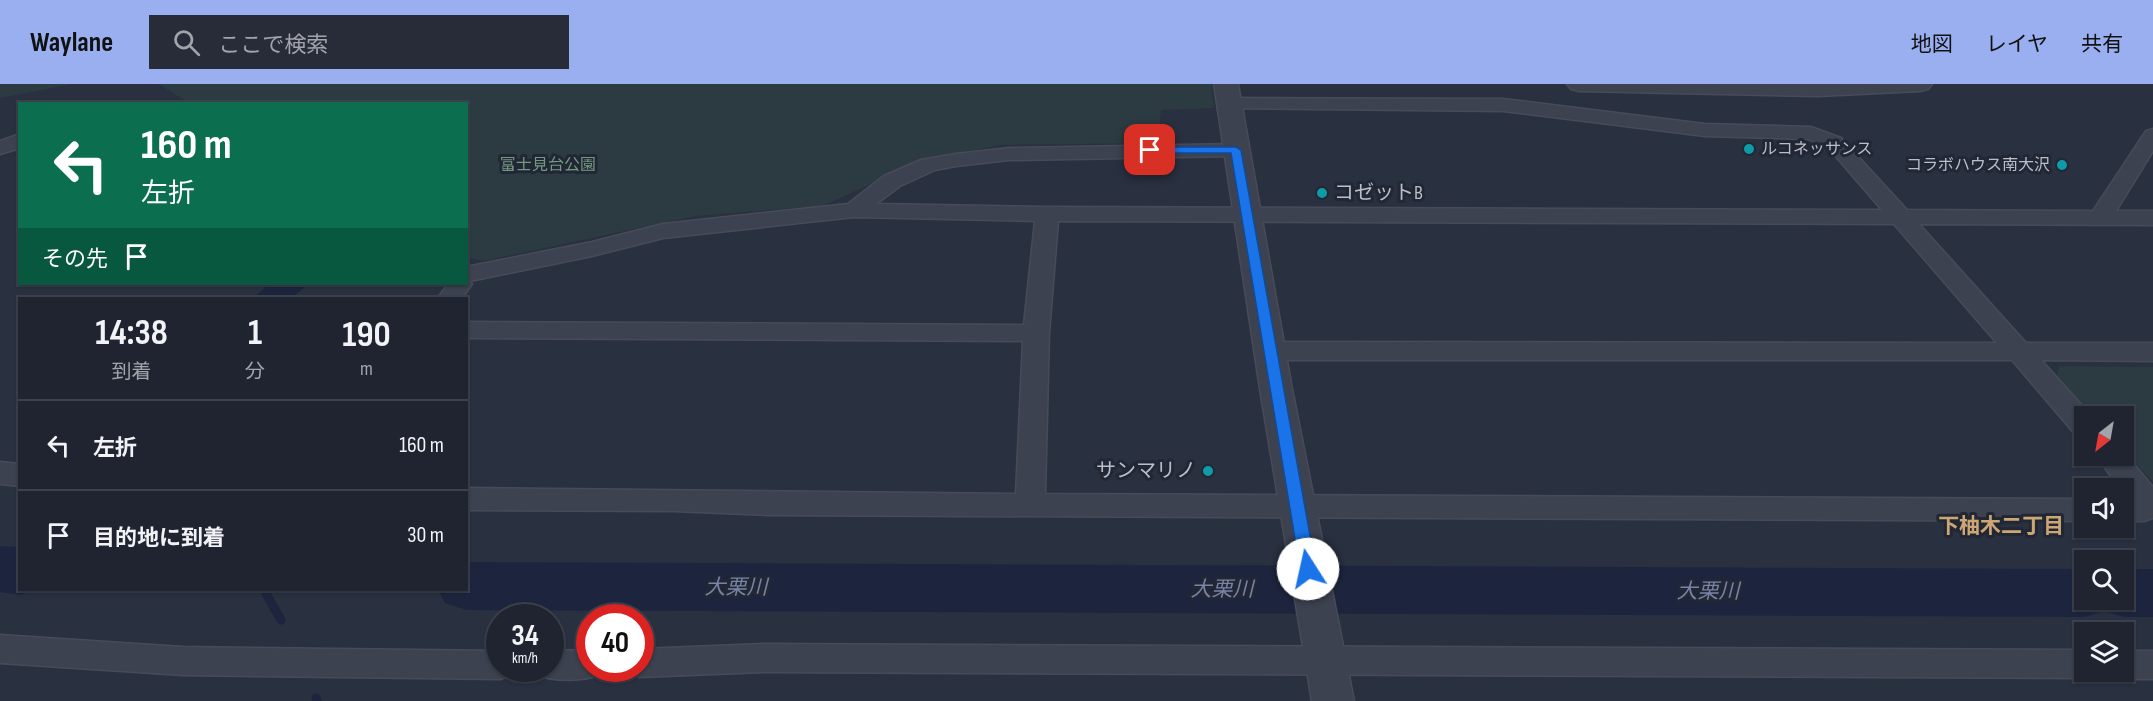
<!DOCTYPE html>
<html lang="ja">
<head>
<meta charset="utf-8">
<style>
  body { margin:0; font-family:"Sofia Sans Condensed","Noto Sans JP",sans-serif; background:#272c38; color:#f1f3f6; height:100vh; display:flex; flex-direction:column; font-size:22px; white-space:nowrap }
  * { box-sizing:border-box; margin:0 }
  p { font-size:20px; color:#a1a4ab }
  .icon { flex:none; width:33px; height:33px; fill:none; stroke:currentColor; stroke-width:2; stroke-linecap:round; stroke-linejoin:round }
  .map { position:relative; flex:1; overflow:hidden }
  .panel { position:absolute; left:18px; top:213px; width:450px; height:294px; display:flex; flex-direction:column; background:#1f2430; border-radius:0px; box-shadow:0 2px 4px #0004,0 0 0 2px #3c414c }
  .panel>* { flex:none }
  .top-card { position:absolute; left:18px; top:18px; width:450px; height:183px; border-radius:0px; box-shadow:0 2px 4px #0004,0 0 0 2px #3c414c; background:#0b6e4f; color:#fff; overflow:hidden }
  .needle { width:39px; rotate:211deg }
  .fabs { position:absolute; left:2074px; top:322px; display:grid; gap:12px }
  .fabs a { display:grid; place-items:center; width:60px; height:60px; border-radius:0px; background:#1f2430; box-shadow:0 2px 4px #0004,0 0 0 2px #3c414c; font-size:30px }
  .speed { position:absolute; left:486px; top:520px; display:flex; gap:12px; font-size:30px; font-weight:700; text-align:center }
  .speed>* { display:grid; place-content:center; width:78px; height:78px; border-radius:50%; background:#1f2430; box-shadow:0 2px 4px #0004,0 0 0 2px #3c414c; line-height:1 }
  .speed small { font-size:15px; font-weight:400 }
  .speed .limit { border:9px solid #d22; background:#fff; color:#111 }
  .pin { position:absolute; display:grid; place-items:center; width:51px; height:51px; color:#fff; margin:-26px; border-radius:12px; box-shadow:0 3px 9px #0006 }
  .me { position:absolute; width:66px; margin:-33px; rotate:350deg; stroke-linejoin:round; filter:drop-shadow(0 0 4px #0008) }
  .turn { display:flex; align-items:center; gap:21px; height:126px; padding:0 24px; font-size:27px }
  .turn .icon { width:78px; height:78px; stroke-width:2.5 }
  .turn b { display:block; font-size:42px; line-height:51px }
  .then { display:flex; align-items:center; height:57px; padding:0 24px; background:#0003; gap:12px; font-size:22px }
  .eta { display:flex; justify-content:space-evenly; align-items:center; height:102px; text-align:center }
  .eta b { font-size:36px; font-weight:700; line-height:42px }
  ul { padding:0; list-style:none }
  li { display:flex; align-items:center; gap:18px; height:90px; padding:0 24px; border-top:2px solid #3c414c }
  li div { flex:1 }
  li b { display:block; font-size:22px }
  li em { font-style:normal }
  header { display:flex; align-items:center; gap:36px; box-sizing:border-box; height:84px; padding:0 30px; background:#9aafef; color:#111 }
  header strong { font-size:28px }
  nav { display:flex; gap:33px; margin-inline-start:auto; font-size:21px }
  .search { width:420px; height:54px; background:#272c38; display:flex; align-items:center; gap:15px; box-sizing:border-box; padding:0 21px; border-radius:0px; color:#a1a4ab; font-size:22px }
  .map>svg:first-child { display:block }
  .green { fill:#2b3b41 }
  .water { fill:#1d253e }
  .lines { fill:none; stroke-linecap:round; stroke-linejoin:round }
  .stream { stroke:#1d253e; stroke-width:9 }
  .river { fill:#1d253e; fill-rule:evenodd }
  .minor-casing { stroke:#474b59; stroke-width:3 }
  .tertiary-casing { stroke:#474b59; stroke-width:3 }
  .minor { fill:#3d4250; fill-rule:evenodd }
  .tertiary { fill:#3d4250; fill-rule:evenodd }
  .route { fill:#1a73e8; stroke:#114b97; stroke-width:1.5 }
  .culture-dot { fill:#0f9aa8; stroke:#222735; stroke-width:2 }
  .labels { text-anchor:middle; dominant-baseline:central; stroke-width:6; stroke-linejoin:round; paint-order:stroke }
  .far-poi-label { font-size:16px; fill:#babeca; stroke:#222735; text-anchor:start }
  .far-park-label { font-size:16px; fill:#739981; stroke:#222735 }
  .poi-label { font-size:20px; fill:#babeca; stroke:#222735; text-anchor:start }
  .neighbourhood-label { font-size:21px; font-weight:bold; fill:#cca673; stroke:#222735 }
  .water-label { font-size:21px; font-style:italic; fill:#7784a5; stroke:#222735 }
</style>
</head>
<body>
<header>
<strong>Waylane</strong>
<div class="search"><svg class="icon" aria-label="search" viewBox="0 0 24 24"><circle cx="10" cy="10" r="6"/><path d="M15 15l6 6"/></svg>ここで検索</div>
<nav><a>地図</a><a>レイヤ</a><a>共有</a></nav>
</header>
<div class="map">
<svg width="2153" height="617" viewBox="0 0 2153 617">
  <rect width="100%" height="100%" fill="#293040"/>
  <g class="green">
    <path d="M0 0H73L0 14Z"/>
    <path d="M150 0H1211L1214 24 1161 26 1158 59 1001 61 927 75 822 122 696 132 483 177 467 173 466 20 183 19 186 17 160 1Z"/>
    <path d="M2059 282 2153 283V398L2124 367V333H2093L2057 293Z"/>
  </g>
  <path class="water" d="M269 200H308L292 214H253Z"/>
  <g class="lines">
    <g class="stream">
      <path d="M264 506 281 536"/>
      <path d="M316 614 317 617"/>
    </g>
    <g class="river">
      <path d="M0 462 20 463V506H35L20 511 0 508Z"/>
      <path d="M466 478 2085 485V516H2124V485H2153V533H2124L2104 527 2085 533 466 526 445 519 438 506H466Z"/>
    </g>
    <g class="minor-casing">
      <g id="minor">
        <path d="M1229 14 1503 15 1705 40 1811 43 1841 54 1907 126 2093 127 2146 47 2153 45V67L2116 127H2153V141L1919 140 2026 259H2153V277L2041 276 2092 333H2085V353L2075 350 2012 276H1270L1261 273 1257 267 1261 261 1270 258 1997 259 1894 140 1058 137 1049 249 1045 410 2085 415V437L770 431 674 427 466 426V404L1016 410 1023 257 466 254V238L1024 241 1035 137 854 133 663 154 592 172 470 197 472 200 462 214H438L448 200H466V183L592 158 663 140 848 120 884 92 921 76 956 70 1009 64 1236 60 1243 62 1247 66 1243 70 1236 72 1009 76 956 82 935 86 900 102 876 120 1047 123 1882 126 1827 62 1808 55 1705 52 1503 27 1222 24 1219 20 1222 16Z"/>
        <path d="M20 50V64L0 70V57Z"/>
        <path d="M2124 369 2153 403V434L2144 437H2124V415H2129L2124 405H2121L2096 372H2124Z"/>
        <path d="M0 378 20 380V402L0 400Z"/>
        <path d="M0 551 183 563 500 567V585H515L512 591 500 595 183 591 0 579Z"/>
        <path d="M764 560 2085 566V588H2098L2085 594 764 588 640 593 628 589 626 585H640V565Z"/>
        <path d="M590 566V585H604L602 590C583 597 557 598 538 591L535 585H550V567Z"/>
        <path d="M2124 567H2153V595H2124L2112 591 2111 588H2124Z"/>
      </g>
    </g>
    <g class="tertiary-casing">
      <g id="tertiary">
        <path d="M1214 0H1238L1292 305 1354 617H1312L1260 305Z"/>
        <path d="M1567 0H1932L1928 5 1920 7 1818 12 1579 7 1571 5Z"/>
      </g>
    </g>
    <use href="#minor" class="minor"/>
    <use href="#tertiary" class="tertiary"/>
  </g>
  <path class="route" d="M1150 63H1236L1241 66 1316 485 1314 489 1308 491 1303 489 1300 485 1231 69H1147L1145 66Z"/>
  <g class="culture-dot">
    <circle cx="1749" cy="65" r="6"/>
    <circle cx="2062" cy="81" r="6"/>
    <circle cx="1322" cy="109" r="6"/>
    <circle cx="1208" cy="387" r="6"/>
  </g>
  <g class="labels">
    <g class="far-poi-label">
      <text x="1761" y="65">ルコネッサンス</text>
      <text x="2050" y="81" text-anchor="end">コラボハウス南大沢</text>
    </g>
    <g class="far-park-label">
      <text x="548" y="81">富士見台公園</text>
    </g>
    <g class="poi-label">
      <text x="1334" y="109">コゼットB</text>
      <text x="1196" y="387" text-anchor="end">サンマリノ</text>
    </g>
    <g class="neighbourhood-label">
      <text x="2001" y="442">下柚木二丁目</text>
    </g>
    <g class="water-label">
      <text x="736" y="503">大栗川</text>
      <text x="1222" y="505">大栗川</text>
      <text x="1708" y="507">大栗川</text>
    </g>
  </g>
</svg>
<div class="fabs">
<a><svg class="needle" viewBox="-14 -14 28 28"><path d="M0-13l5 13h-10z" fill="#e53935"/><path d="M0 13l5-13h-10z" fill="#a1a4ab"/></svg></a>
<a><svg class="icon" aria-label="sound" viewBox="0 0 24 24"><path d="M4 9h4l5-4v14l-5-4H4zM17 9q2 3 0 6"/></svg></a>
<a><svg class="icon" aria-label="search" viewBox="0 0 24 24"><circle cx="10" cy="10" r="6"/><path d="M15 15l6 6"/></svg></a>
<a><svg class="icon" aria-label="layers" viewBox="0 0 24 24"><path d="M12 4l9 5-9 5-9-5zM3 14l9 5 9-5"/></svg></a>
</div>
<div class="speed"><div>34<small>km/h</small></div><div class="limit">40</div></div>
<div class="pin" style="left:1150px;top:66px;background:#d93025"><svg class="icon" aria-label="arrive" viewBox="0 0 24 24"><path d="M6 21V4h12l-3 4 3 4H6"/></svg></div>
<svg class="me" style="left:1308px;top:485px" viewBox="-20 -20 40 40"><circle r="19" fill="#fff"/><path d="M0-13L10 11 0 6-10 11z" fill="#1a73e8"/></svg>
<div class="top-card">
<div class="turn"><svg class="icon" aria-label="left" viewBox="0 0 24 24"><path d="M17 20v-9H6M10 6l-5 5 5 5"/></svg><div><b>160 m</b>左折</div></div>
<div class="then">その先<svg class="icon" aria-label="arrive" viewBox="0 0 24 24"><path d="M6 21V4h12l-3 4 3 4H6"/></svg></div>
</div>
<section class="panel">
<div class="eta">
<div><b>14:38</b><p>到着</p></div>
<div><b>1</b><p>分</p></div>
<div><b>190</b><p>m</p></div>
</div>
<ul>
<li><svg class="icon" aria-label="left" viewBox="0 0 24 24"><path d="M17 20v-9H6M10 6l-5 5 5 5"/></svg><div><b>左折</b></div><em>160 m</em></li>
<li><svg class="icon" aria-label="arrive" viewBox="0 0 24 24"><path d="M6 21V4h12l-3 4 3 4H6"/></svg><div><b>目的地に到着</b></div><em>30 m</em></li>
</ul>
</section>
</div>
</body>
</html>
